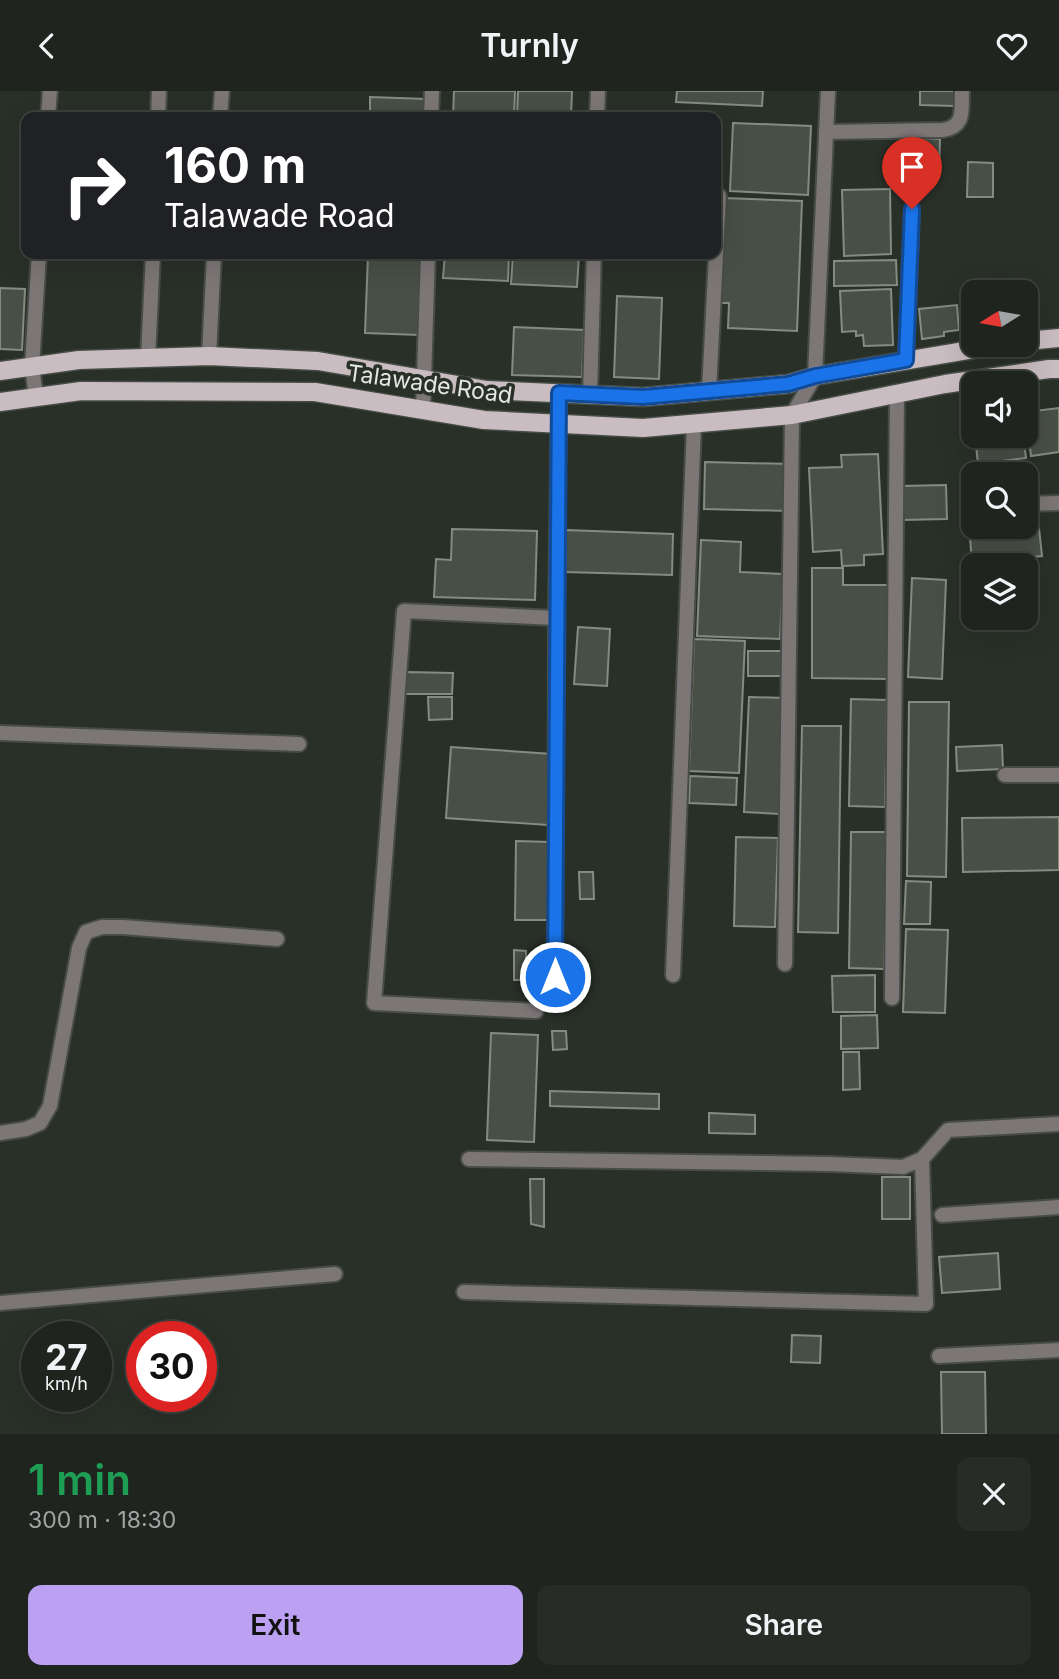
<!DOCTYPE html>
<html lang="en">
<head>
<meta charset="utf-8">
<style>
  body { margin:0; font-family:Inter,sans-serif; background:#272c27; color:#f1f3f6; height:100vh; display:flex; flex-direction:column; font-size:26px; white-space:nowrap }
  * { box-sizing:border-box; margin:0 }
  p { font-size:23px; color:#a1a4a4 }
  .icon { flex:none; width:38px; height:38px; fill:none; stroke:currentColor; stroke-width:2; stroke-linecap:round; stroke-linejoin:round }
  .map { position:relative; height:1343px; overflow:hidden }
  .drawer { display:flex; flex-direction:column; background:#1f241e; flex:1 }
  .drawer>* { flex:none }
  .banner { position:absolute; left:21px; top:21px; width:700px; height:147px; border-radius:14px; box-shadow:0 7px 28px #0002,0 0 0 2px #3c413c; background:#202124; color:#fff; overflow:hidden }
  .needle { width:46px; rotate:259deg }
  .controls { position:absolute; left:961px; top:189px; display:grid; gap:14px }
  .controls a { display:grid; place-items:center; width:77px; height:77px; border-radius:14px; background:#1f241e; box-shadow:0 7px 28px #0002,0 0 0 2px #3c413c; font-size:35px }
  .speed { position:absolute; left:21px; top:1230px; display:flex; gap:14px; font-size:35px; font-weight:700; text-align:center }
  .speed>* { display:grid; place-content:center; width:91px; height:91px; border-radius:50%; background:#1f241e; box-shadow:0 7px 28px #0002,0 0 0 2px #3c413c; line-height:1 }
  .speed small { font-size:18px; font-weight:400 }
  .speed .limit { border:10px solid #d22; background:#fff; color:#111 }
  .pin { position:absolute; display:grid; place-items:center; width:60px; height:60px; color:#fff; margin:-72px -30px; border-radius:50% 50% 50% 0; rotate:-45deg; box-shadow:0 0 7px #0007 }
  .pin .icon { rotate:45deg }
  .me { position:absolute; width:77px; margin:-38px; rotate:0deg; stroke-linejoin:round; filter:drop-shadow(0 0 5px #0008) }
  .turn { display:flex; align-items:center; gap:24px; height:147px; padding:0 28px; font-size:32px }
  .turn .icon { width:91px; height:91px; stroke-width:2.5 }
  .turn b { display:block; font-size:49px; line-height:60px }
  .round { display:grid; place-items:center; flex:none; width:74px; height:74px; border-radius:14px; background:#272c27 }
  .headline { display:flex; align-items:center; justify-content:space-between; height:119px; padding:0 28px }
  h1 { font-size:42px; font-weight:600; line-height:52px; color:#1e9e55 }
  .action { display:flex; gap:14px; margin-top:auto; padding:14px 28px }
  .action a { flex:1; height:80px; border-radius:14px; background:#bca0f2; color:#111; font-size:28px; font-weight:600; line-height:80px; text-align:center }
  .action a+a { background:#272c27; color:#f1f3f6 }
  header { display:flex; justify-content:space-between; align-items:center; height:91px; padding:0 28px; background:#1f241e; font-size:32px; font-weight:600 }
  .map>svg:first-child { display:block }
  .building { fill:#484f46; stroke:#848c82; stroke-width:2 }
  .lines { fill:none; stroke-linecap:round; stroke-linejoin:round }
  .service-casing { stroke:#474d46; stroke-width:18 }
  .minor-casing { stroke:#474d46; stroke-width:18 }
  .primary-casing { stroke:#474d46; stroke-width:21 }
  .service { stroke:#7c7677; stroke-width:14 }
  .minor { stroke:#7c7677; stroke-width:14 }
  .primary { stroke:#cabdc1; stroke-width:18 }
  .route-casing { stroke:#114b97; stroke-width:18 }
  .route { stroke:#1a73e8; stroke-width:12 }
  .labels { text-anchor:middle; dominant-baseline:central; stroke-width:7; stroke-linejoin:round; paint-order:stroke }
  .street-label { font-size:23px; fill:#e3e7e2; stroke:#293028 }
</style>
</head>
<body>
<header><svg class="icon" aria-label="back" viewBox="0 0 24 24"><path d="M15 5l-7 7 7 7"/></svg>Turnly<svg class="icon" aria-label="heart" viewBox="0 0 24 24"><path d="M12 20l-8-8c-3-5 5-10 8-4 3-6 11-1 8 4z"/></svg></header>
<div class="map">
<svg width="1059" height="1343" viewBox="0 0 1059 1343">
  <rect width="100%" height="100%" fill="#293028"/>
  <g class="building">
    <path d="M454 0H515L514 26H453Z"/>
    <path d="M518 0H572L571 26H517Z"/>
    <path d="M677 0H763L762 15 676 11Z"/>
    <path d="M920 0H955V15L920 14Z"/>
    <path d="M370 6 426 8V26H370Z"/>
    <path d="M733 32 811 35 808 104 730 100Z"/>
    <path d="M912 47 940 48 939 82 911 81Z"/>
    <path d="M968 71 993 72V106H967Z"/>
    <path d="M890 98 891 163 844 165 842 99Z"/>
    <path d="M724 107 802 110 797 240 728 237 729 212H720Z"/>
    <path d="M351 163H422L419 244 365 242 368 164Z"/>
    <path d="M445 163H509L508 190 443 187Z"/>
    <path d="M513 163H579L577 196 511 193Z"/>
    <path d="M896 169 897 194 834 195V170Z"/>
    <path d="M0 197 25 198 22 259 0 258Z"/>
    <path d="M891 198 893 254 864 255 863 244 856 245V240L842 241 840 200Z"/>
    <path d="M617 205 662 207 659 288 614 286Z"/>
    <path d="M957 214 959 239 944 241V245L922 248 919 218Z"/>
    <path d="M514 236 584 239 582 286 512 284Z"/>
    <path d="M1059 317V361L1031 365 1026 321Z"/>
    <path d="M975 345H1023L1026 367 978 373Z"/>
    <path d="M878 363 883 463 864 464V474L842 475 841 459 813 461 809 377 842 376 841 364Z"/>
    <path d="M705 371 790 373 789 420 704 418Z"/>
    <path d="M946 394 947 428 902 429 901 395Z"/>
    <path d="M1038 428 1042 465 972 471 969 435 1026 436V429Z"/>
    <path d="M452 438 537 440 535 509 434 506 436 468 451 469Z"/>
    <path d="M566 439 673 443 672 484 565 481Z"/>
    <path d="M701 449 741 451 740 481 783 483 780 548 697 545Z"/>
    <path d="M812 477H843V494H888V588L812 587Z"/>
    <path d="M912 487 946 489 942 588 908 586Z"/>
    <path d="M578 536 610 538 607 595 574 593Z"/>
    <path d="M694 548 745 550 739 682 689 680Z"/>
    <rect x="748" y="560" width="36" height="25"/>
    <path d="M406 581 453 582 452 603H406Z"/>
    <path d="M428 606H452V628L429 629Z"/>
    <path d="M749 606 785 607 780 723 744 721Z"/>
    <path d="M851 608 887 609 885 716 849 715Z"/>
    <path d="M909 611H949L946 786 907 785Z"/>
    <path d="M802 635H841L838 842 798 841Z"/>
    <path d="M1002 654 1003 678 957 680 956 656Z"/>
    <path d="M451 656 552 663 548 734 446 727Z"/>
    <path d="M690 685 737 687 736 714 689 712Z"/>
    <path d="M1059 726V779L963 781 962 727Z"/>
    <path d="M851 741H887L884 878 849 877Z"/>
    <path d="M736 746 778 747 775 836 734 835Z"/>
    <path d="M516 750 550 751 549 829H515Z"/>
    <path d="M579 781H593L594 808H580Z"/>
    <path d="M906 790 931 791 930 833H904Z"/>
    <path d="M906 838 948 839 945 922 903 921Z"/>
    <path d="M514 859 526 860V889H514Z"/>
    <path d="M875 884V921H833L832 885Z"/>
    <path d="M877 924 878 957 841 958V925Z"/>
    <path d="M552 940H566L567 958 553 959Z"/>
    <path d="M491 942 538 944 534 1051 487 1049Z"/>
    <path d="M843 961H859L860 998 843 999Z"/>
    <path d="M550 1000 659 1003V1018L550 1015Z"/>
    <path d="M709 1022 755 1024V1043L709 1042Z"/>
    <rect x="882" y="1086" width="28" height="42"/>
    <path d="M530 1088H544V1136L531 1133Z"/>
    <path d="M998 1162 1000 1198 942 1202 939 1166Z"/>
    <path d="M792 1244 821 1245 820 1272 791 1271Z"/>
    <path d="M941 1281H985L986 1343H942Z"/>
  </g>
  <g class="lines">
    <g class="service-casing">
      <g id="service">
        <path d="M48 26 50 0"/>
        <path d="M158 26 159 0"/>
        <path d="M220 26 222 0"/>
        <path d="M431 26 432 0"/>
        <path d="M597 26 598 0"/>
        <path d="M826 41 943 39C966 35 961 19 962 0"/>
        <path d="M209 265 214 163"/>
        <path d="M148 266 153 163"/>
        <path d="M709 300 719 105"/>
        <path d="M590 303 594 163"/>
        <path d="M36 306 32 275 39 163"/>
        <path d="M423 319 428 163"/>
        <path d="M1026 413 1059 412"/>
        <path d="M970 415H973"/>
        <path d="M0 642 299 653"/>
        <path d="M1005 684H1059"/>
        <path d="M785 873 792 324 815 285 828 0"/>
        <path d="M673 884 694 333"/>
        <path d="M892 907 897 303"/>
        <path d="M0 1042 26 1038 40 1032 50 1015 79 857 86 841 102 836H123L277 848"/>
        <path d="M0 1212 335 1183"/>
      </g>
    </g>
    <g class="minor-casing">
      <g id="minor">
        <path d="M906 269 912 118"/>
        <path d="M555 886 556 527"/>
        <path d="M536 920 374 912 404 520 556 527 559 302"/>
        <path d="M469 1068 829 1073 903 1076 922 1068 948 1039 1059 1033"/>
        <path d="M942 1124 1059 1116"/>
        <path d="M464 1201 926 1213 922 1068"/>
        <path d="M939 1265 1059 1259"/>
      </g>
    </g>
    <g class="primary-casing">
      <g id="primary">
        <path d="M1026 250 1059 247"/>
        <path d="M0 280 79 269 209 265 318 270 487 299 643 306 788 293 815 285 999 254"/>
        <path d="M0 311 81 300 315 301 484 329 643 337 792 324 945 293 1049 278H1059"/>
      </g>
    </g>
    <use href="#service" class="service"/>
    <use href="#minor" class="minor"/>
    <use href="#primary" class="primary"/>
  </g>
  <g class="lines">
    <g class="route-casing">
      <path id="route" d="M555 886 559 302 643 306 788 293 815 285 906 269 912 118"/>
    </g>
    <use href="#route" class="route"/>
  </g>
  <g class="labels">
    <g class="street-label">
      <text transform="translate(430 293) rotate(8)">Talawade Road</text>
    </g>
  </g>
</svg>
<div class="controls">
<a><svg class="needle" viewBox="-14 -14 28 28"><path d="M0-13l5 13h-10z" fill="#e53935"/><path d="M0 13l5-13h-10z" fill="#a1a4a4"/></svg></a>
<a><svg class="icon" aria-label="sound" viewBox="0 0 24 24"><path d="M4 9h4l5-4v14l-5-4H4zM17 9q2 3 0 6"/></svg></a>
<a><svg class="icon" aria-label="search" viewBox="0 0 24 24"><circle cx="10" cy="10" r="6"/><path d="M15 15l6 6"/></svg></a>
<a><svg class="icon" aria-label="layers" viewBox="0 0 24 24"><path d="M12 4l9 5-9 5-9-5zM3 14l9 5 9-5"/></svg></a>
</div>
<div class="speed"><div>27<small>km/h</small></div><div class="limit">30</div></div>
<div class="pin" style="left:912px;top:118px;background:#d93025"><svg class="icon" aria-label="arrive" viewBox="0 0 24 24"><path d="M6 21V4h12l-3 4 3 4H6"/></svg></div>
<svg class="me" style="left:555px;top:886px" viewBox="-20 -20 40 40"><circle r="17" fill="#1a73e8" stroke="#fff" stroke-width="3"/><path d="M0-11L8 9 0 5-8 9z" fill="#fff"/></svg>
<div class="banner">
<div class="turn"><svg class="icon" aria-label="right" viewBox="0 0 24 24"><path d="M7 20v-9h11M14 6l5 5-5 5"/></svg><div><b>160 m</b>Talawade Road</div></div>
</div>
</div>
<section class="drawer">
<div class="headline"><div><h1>1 min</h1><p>300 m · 18:30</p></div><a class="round"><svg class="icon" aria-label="close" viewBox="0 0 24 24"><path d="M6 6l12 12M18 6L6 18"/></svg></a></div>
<div class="action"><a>Exit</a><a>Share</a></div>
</section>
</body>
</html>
